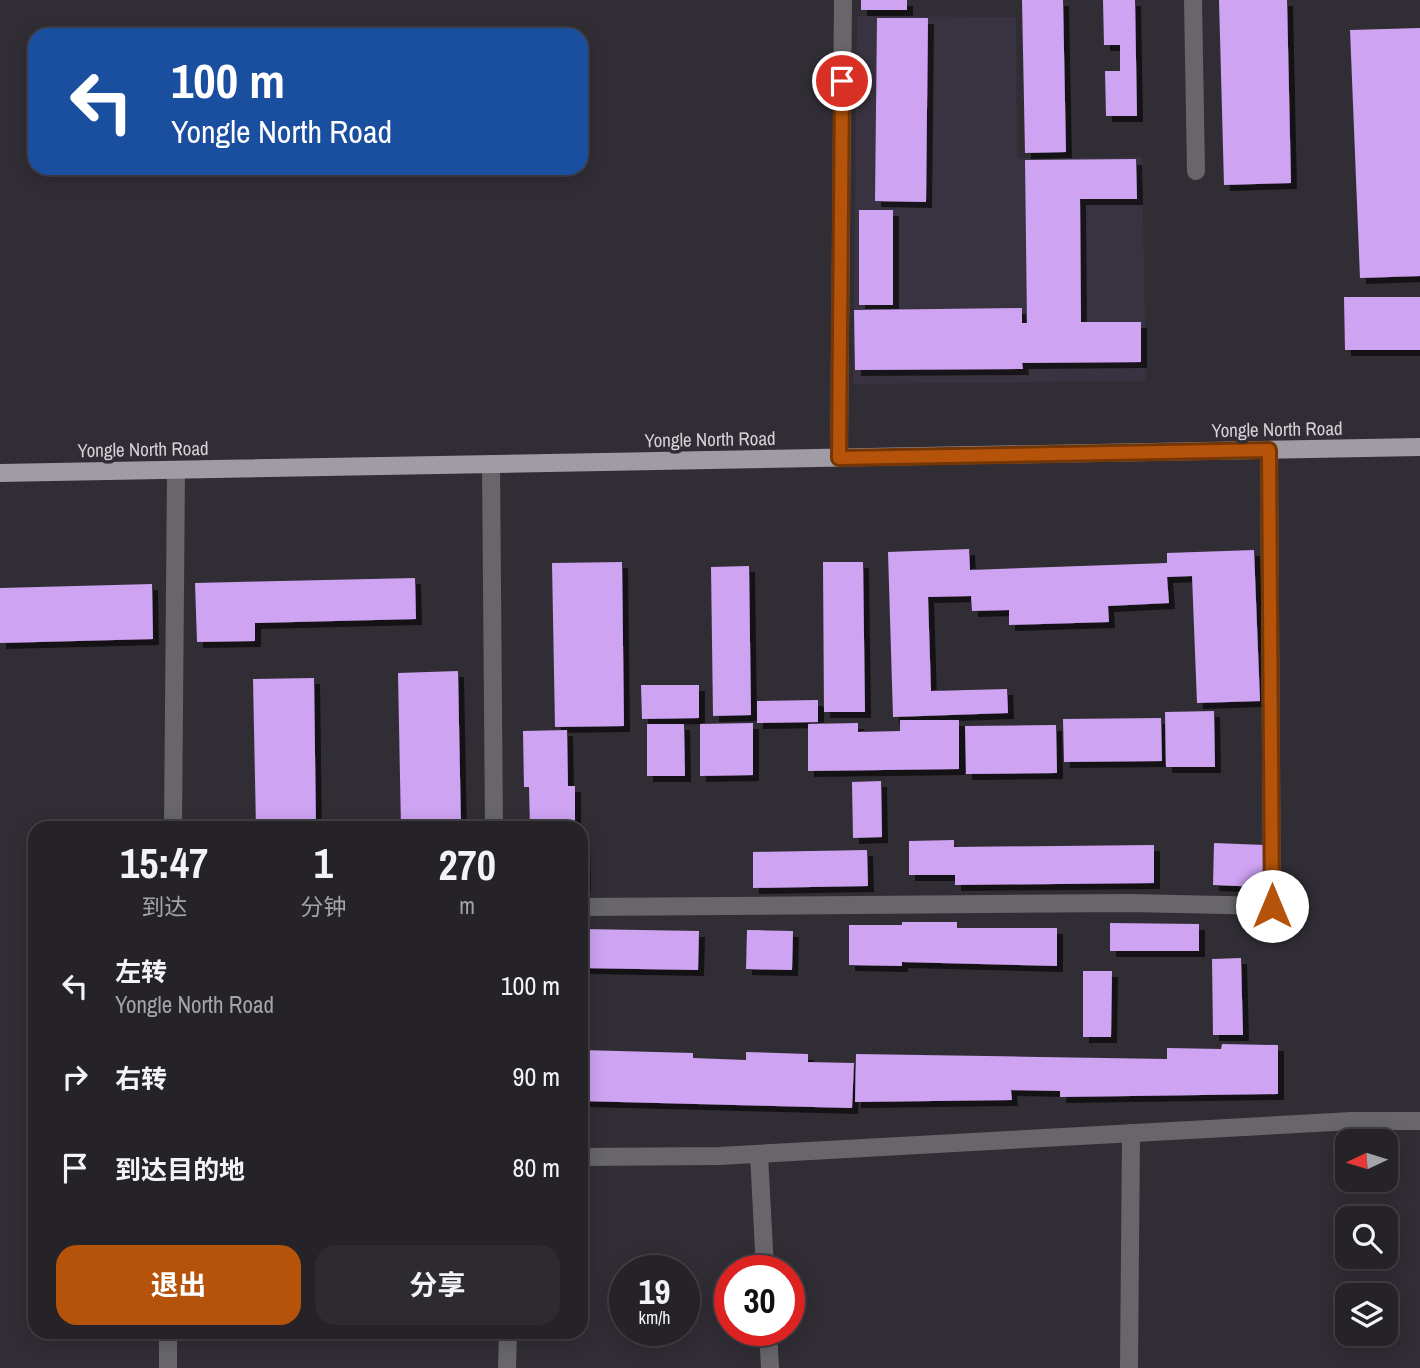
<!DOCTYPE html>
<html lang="zh">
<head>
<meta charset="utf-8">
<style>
  body { margin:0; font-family:"Archivo Narrow","Noto Sans SC",sans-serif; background:#2d2a30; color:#f1f3f6; height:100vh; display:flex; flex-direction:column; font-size:26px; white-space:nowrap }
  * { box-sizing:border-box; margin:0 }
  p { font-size:23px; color:#a3a4a8 }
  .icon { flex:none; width:38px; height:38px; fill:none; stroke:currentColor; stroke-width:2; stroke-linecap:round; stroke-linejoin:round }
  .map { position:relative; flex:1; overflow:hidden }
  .panel { position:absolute; left:28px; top:821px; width:560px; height:518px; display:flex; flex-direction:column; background:#252228; border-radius:21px; box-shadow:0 4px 18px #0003,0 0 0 2px #423f45 }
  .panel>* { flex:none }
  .banner { position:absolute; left:28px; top:28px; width:560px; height:147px; border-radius:21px; box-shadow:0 4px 18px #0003,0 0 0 2px #423f45; background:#1a4fa0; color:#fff; overflow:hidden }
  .needle { width:46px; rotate:266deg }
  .tools { position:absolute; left:1335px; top:1129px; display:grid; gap:14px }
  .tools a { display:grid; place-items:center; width:63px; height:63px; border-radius:14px; background:#252228; box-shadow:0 4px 18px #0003,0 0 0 2px #423f45; font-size:35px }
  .speed { position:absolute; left:609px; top:1255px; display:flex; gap:14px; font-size:35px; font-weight:700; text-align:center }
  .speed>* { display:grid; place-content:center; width:91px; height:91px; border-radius:50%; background:#252228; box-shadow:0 4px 18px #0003,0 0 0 2px #423f45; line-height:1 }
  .speed small { font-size:18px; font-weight:400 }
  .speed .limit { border:10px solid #d22; background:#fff; color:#111 }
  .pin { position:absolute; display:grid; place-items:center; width:60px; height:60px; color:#fff; margin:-30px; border:4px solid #fff; border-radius:50%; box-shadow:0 2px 7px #0007 }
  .me { position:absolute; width:77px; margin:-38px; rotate:0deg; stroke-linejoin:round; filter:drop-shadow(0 0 5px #0008) }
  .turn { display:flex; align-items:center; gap:24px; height:147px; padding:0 28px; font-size:32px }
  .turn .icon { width:91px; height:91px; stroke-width:2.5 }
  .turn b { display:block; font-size:49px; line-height:60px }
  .eta { display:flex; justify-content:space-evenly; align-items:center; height:119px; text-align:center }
  .eta b { font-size:42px; font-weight:700; line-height:49px }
  .button { display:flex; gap:14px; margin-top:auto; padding:14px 28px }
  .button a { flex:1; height:80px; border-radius:21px; background:#b45309; color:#fff; font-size:28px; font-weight:700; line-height:80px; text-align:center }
  .button a+a { background:#2d2a30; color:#f1f3f6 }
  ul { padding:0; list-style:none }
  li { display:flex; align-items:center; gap:21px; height:91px; padding:0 28px }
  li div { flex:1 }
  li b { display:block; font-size:26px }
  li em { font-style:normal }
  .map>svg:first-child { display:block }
  .built { fill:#393240 }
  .building { fill:#cda3f2; filter:url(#shadow) }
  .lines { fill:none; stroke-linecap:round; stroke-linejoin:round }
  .minor { stroke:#68666a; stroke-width:18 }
  .major { stroke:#a09ca5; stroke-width:18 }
  .route-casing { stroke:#753606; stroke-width:18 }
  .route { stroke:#b45309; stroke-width:12 }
  .labels { text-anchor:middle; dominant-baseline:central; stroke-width:7; stroke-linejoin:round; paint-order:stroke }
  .street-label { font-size:19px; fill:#d4d1d7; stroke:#312d35 }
</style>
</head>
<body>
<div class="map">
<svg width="1420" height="1368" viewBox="0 0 1420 1368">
  <defs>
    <filter id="shadow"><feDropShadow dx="6" dy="6" stdDeviation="0" flood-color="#0009"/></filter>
  </defs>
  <rect width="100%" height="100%" fill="#312d35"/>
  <path class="built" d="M857 16 1016 17 1017 158 1142 157 1146 381 853 384Z"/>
  <g class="building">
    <rect x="861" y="0" width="46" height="10"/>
    <path d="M1022 0H1063L1066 152 1025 153Z"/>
    <path d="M1103 0H1135L1137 116H1106L1105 71H1120V45H1104Z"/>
    <path d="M1219 0H1287L1291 183 1224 185Z"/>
    <path d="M877 18H928L926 202 875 201Z"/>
    <path d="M1420 28V276L1360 278 1350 30Z"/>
    <path d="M1136 159 1137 199H1080L1081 322H1141V362L1022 363 1023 369 855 370 854 310 1022 308V323H1027L1025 160Z"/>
    <rect x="859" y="210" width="34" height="95"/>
    <path d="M1344 297H1420V350H1345Z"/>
    <path d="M969 549 970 570 1167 563V553L1254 550 1260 701 1197 703 1192 576 1167 577 1169 603 1108 606 1109 622 1009 625V610L972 611 971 596 928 597 931 691 1007 689 1008 713 893 717 888 552Z"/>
    <path d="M622 562 624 726 555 727 552 563Z"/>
    <path d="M823 562H863L865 712H824Z"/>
    <path d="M749 566 751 715 713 716 711 567Z"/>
    <path d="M415 578 416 619 255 623V641L197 642 195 583Z"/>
    <path d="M152 584 153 639 0 643V588Z"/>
    <path d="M458 671 461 828H401L398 673Z"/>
    <path d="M314 678 316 828H256L253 679Z"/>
    <path d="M641 685H699V718L642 719Z"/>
    <path d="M818 700V722L757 723V701Z"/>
    <path d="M1214 711 1215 767H1166L1165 712Z"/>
    <path d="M1161 718 1162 761 1064 762 1063 719Z"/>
    <path d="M900 720H959V769L808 771V724L858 723V732L900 731Z"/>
    <path d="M753 723V775L700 776V724Z"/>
    <path d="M647 724H684L685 776H647Z"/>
    <path d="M1056 725 1057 773 966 774 965 726Z"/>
    <path d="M567 730 568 786H575V828H530L529 787H524L523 731Z"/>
    <path d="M881 781 882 837 853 838 852 782Z"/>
    <path d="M581 832H584L585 887H581Z"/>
    <path d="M954 840V847L1154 845V883L955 885V875H909V841Z"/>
    <path d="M1214 843 1265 845 1263 887 1213 885Z"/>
    <path d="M867 850 868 886 753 888V852Z"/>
    <path d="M902 922H957V928H1057V966L902 962V966L849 965V925H902Z"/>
    <path d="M1110 923 1199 924V951H1110Z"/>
    <path d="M581 929 699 931 698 970 581 968Z"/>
    <path d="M747 930 793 931 792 970 746 969Z"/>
    <path d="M1241 958 1243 1035H1213L1212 959Z"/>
    <path d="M1083 971H1112L1111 1037H1083Z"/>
    <path d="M1222 1044 1278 1045V1094L1060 1097V1091L1011 1090 1012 1100 855 1102 856 1054 1167 1059V1048L1221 1049Z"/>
    <path d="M581 1050 693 1053V1058L746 1060V1052L808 1054V1062L854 1063 852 1108 581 1101Z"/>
  </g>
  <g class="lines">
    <g class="minor">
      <path d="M1193 0 1196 171"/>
      <path d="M839 458 843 0"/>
      <path d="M491 464 494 828"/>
      <path d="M173 828 176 470"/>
      <path d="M581 907 1129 903 1272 906 1269 450"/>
      <path d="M759 1154 765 1270"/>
      <path d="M581 1157 719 1156 1352 1121H1420"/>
      <path d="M768 1330 770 1368"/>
      <path d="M168 1368V1332"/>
      <path d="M507 1368 508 1332"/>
      <path d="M1129 1368 1131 1133"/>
    </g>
    <path class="major" d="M0 473 1420 447"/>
  </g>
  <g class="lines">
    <g class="route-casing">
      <path id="route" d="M842 81 839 458 1269 450 1272 906"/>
    </g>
    <use href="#route" class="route"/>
  </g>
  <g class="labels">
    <g class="street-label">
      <text transform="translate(1277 429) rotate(-1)">Yongle North Road</text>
      <text transform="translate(710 439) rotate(-1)">Yongle North Road</text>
      <text transform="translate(143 449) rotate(-1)">Yongle North Road</text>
    </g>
  </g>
</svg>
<div class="tools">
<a><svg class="needle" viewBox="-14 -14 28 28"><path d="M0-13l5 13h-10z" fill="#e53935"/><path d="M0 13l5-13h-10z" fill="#a3a4a8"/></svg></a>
<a><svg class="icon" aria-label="search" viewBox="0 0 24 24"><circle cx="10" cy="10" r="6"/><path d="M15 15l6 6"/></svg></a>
<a><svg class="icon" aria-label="layers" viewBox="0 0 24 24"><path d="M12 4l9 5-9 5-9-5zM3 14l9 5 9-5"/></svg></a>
</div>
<div class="speed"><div>19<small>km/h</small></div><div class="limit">30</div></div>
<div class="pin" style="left:842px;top:81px;background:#d93025"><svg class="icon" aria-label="arrive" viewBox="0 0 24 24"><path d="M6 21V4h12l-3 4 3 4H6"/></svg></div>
<svg class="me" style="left:1272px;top:906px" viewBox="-20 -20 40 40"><circle r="19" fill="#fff"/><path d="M0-13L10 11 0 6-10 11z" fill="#b45309"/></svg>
<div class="banner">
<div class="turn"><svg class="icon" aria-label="left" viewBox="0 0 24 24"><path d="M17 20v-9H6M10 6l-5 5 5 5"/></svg><div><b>100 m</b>Yongle North Road</div></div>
</div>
<section class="panel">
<div class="eta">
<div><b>15:47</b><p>到达</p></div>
<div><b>1</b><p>分钟</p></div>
<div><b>270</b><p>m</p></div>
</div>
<ul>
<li><svg class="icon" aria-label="left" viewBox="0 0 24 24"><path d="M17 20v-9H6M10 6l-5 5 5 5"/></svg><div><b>左转</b><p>Yongle North Road</p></div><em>100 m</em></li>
<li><svg class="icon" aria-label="right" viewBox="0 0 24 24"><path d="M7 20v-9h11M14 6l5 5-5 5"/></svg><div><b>右转</b></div><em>90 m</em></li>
<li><svg class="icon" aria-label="arrive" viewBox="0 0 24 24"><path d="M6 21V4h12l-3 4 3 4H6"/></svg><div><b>到达目的地</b></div><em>80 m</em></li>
</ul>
<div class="button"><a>退出</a><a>分享</a></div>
</section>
</div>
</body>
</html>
